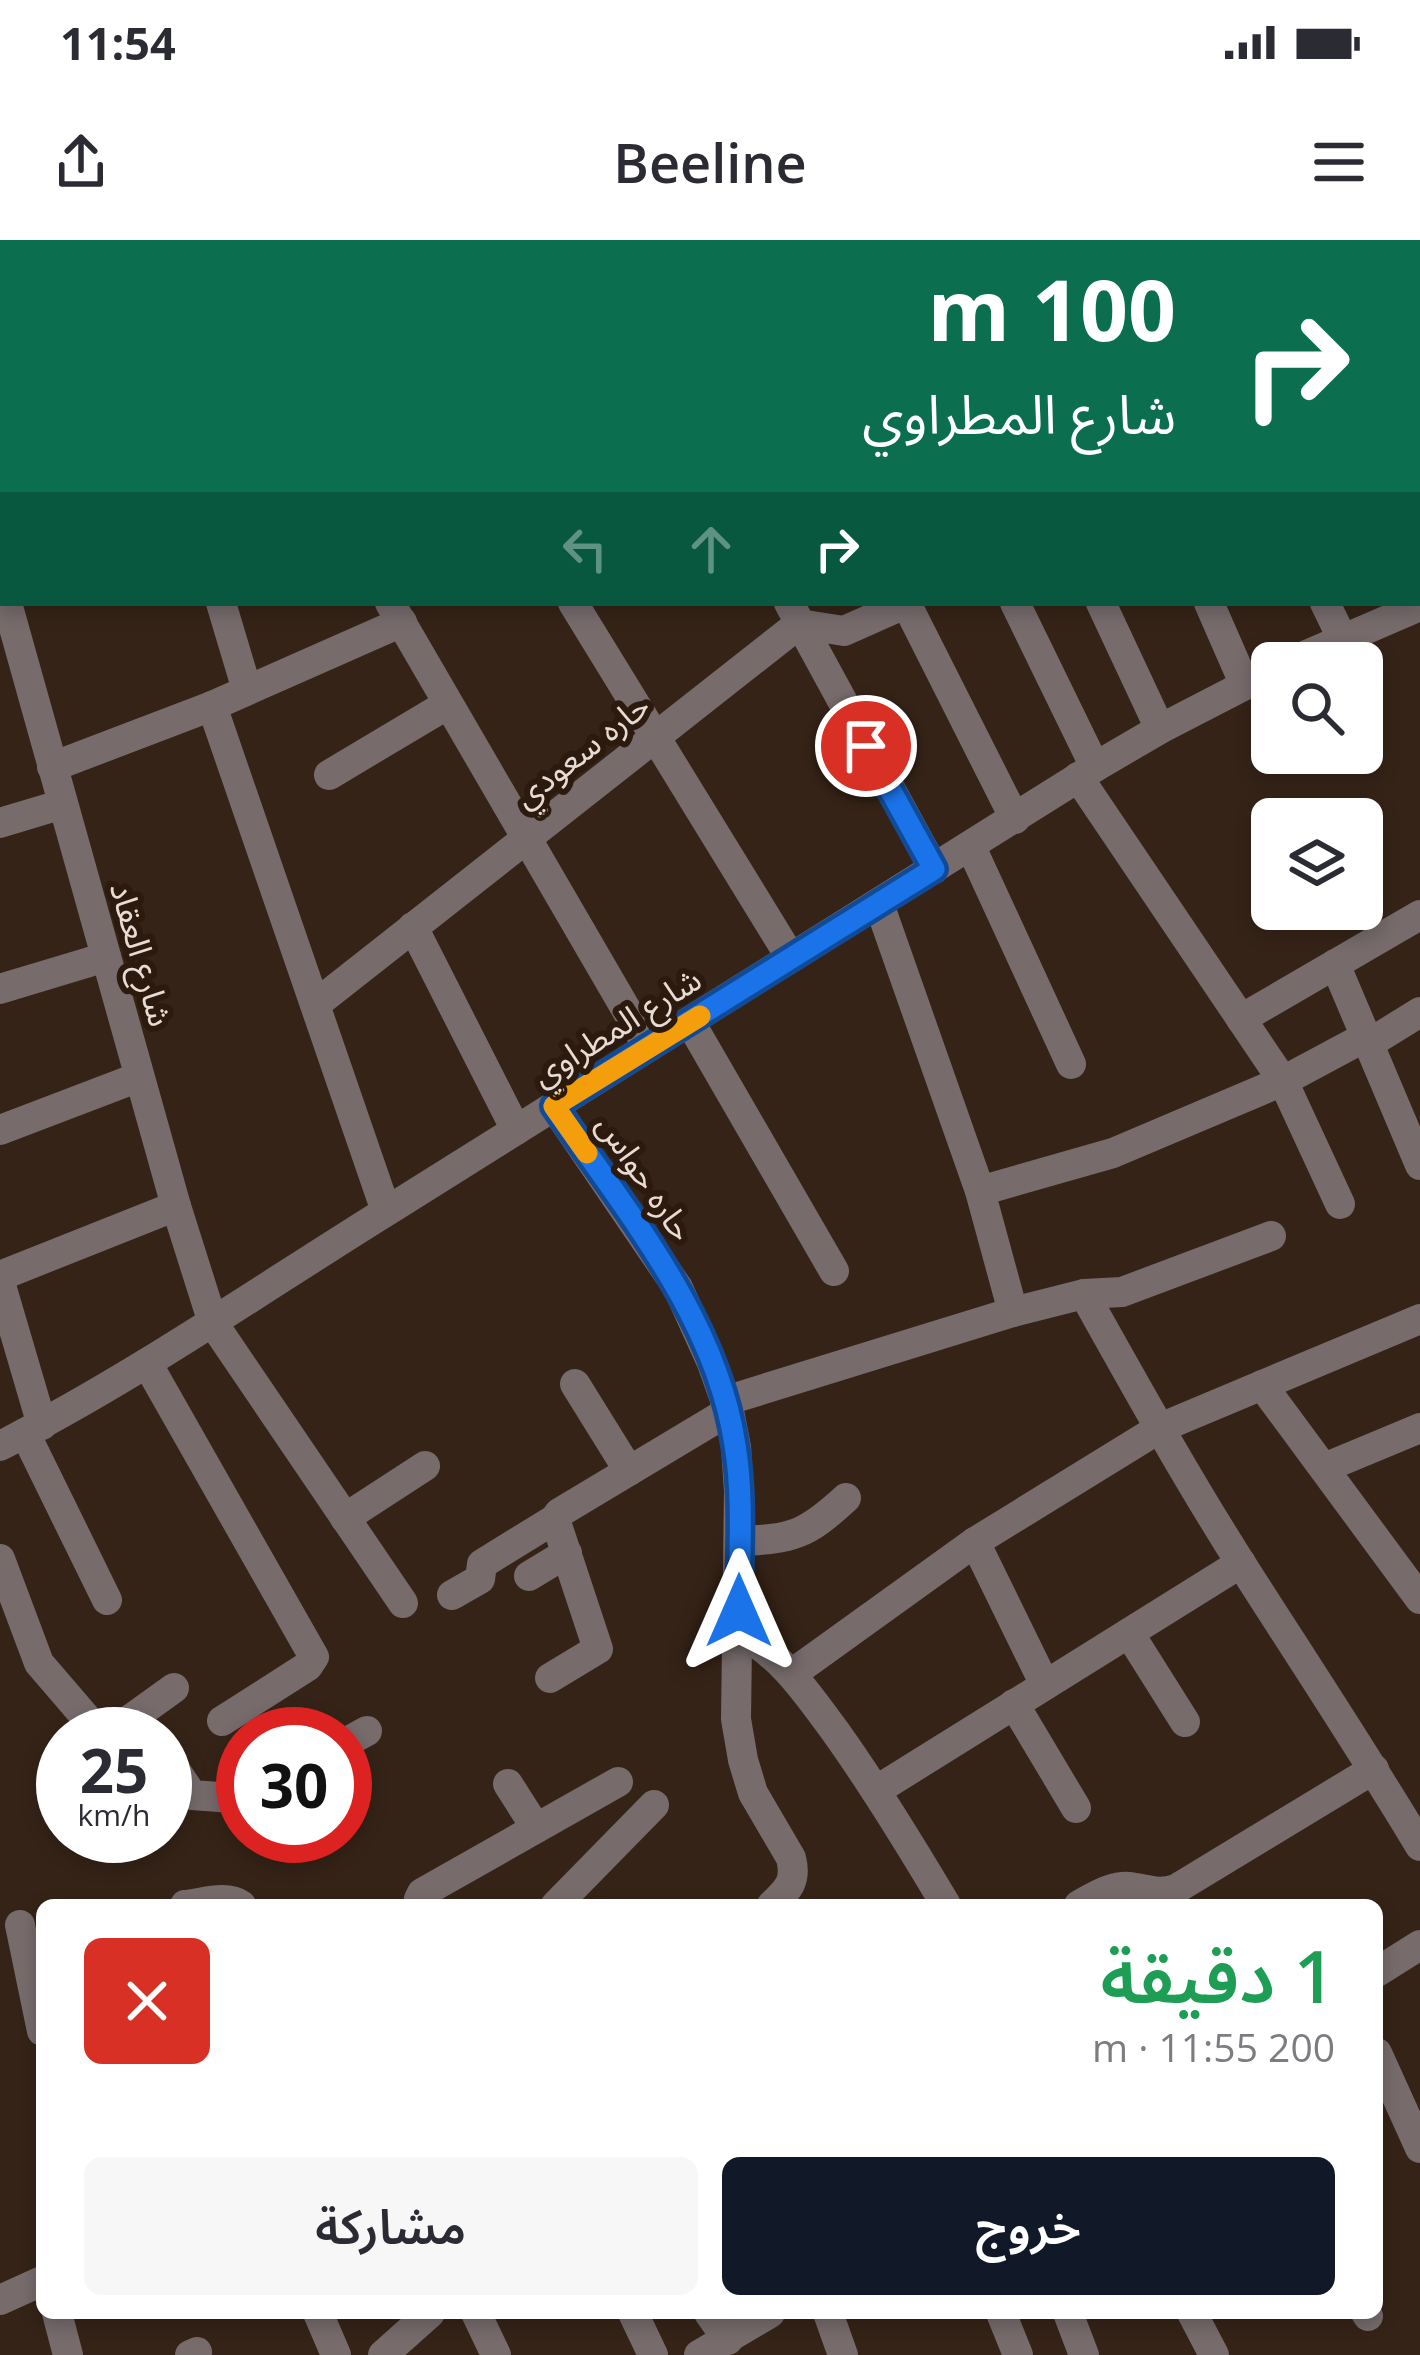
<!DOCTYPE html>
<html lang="ar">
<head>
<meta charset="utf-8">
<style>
  body { margin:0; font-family:"Open Sans","Noto Sans Arabic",sans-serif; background:#f7f7f7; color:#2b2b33; direction:rtl; height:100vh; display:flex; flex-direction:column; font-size:45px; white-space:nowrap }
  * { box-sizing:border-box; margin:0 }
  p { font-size:39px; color:#7c7c81 }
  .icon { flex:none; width:66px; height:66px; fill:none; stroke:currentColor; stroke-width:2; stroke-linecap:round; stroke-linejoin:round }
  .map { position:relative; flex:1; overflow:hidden; direction:ltr }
  .sheet { position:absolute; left:36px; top:1659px; width:1347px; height:420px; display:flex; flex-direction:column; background:#fff; border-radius:18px; box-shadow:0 6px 18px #0003; direction:rtl }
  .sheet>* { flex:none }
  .banner { position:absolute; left:0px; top:0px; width:1422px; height:366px; box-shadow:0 6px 18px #0003; direction:rtl; background:#0b6e4f; color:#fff; overflow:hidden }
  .controls { position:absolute; left:1251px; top:402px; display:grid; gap:24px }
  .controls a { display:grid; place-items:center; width:132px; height:132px; border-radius:18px; background:#fff; box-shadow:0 6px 18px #0003; font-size:60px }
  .speed { position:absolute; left:36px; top:1467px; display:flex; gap:24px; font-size:60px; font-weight:700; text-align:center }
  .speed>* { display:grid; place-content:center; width:156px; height:156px; border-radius:50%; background:#fff; box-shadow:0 6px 18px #0003; line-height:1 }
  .speed small { font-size:30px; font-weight:400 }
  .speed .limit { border:18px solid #d22; background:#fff; color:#111 }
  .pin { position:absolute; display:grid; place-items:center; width:102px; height:102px; color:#fff; margin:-51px; border:6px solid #fff; border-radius:50%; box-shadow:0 3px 12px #0007 }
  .me { position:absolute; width:132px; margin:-66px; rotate:0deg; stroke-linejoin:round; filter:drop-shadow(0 0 9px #0008) }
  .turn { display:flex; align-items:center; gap:42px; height:252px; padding:0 48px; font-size:54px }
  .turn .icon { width:156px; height:156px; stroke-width:2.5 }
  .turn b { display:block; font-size:84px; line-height:102px }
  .lanes { display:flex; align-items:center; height:114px; padding:0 48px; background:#0003; justify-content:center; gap:60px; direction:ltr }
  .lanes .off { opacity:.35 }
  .round { display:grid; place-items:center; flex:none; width:126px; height:126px; border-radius:18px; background:#f7f7f7 }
  .summary { display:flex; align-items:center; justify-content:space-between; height:204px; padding:0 48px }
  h1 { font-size:72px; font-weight:600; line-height:90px; color:#1e9e55 }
  .cta { display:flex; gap:24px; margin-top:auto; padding:24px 48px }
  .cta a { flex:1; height:138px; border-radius:18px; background:#111827; color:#fff; font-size:48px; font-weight:600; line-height:138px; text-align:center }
  .cta a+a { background:#f7f7f7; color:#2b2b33 }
  .status { display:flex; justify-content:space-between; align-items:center; height:84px; padding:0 60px; background:#fff; direction:ltr }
  .status svg { height:33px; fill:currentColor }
  header { display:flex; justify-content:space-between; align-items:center; height:156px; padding:0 48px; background:#fff; font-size:54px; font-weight:600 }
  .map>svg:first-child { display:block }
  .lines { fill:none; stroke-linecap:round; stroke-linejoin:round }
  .minor { stroke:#776b6c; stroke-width:30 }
  .route-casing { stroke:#114b97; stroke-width:30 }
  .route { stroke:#1a73e8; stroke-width:21 }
  .slow { stroke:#f59e0b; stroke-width:21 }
  .labels { text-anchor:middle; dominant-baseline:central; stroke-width:12; stroke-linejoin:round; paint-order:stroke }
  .street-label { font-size:33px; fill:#e7dbd3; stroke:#2b1a0d }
</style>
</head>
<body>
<div class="status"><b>11:54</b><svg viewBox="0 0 49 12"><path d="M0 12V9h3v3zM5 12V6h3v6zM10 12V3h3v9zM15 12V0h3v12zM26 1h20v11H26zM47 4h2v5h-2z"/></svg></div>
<header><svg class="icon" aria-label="menu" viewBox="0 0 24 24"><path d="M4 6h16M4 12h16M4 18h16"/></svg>Beeline<svg class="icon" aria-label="share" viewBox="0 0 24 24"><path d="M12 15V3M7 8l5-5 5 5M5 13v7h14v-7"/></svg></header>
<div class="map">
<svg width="1420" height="2115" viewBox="0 0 1420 2115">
  <rect width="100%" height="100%" fill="#352317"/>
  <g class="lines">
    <g class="minor">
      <path d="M155 0 156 3"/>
      <path d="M308 0 309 3"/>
      <path d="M469 0 470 3"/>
      <path d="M624 0 625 3"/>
      <path d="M837 0 838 3"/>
      <path d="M933 0 934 3"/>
      <path d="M1150 0 1151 3"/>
      <path d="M1350 0 1351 3"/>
      <path d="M119 3 130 0"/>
      <path d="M1037 3 1046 0"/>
      <path d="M0 37 3 36"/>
      <path d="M1419 148 1420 151"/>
      <path d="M0 194 3 193"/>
      <path d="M7 363 176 966 213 1083 403 1363"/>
      <path d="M221 363 247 450"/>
      <path d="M390 363 648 807"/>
      <path d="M573 363 791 718"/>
      <path d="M789 363 934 629"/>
      <path d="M906 363 1015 579"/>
      <path d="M1015 363 1095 527"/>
      <path d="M1101 363 1160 489"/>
      <path d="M1209 363 1244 443"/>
      <path d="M1325 363 1342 398"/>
      <path d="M1288 423 1420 366"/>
      <path d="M212 466 386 971"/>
      <path d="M52 527 212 466 402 382"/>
      <path d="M329 535 448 464"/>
      <path d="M1078 537 1283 841 1340 964"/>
      <path d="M0 583 63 564"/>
      <path d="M971 607 1071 824"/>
      <path d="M879 664 980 951 1013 1072"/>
      <path d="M413 687 516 890"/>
      <path d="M1335 724 1420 925"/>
      <path d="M0 749 106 717"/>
      <path d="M316 764 799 384 844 391 907 363"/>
      <path d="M1241 779 1420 675"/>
      <path d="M690 782 834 1031"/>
      <path d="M1370 803 1420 772"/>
      <path d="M554 866 678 1048 712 1123 729 1171 736 1207 739 1251 736 1479 743 1520 753 1553 791 1618C797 1641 788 1650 772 1665"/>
      <path d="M0 890 139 837"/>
      <path d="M980 951 1113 913 1283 841 1367 796"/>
      <path d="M0 1036 176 966"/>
      <path d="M0 1042 42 1185"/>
      <path d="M1084 1054C1135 1145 1186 1237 1242 1325 1302 1419 1363 1511 1420 1606"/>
      <path d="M147 1123 314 1417 308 1426 222 1481"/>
      <path d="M575 1144 629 1231"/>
      <path d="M1262 1145 1420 1359"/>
      <path d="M725 1161 1013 1072 1084 1054 1122 1052 1271 996"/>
      <path d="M25 1193 107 1360"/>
      <path d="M0 1206C137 1136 264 1047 395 966 628 820 861 673 1095 527L1160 489 1272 431"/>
      <path d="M1324 1228 1420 1188"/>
      <path d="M345 1278 425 1226"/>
      <path d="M739 1301C793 1299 806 1295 846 1258"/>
      <path d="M975 1302 1045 1445"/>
      <path d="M0 1319 39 1423 100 1494"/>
      <path d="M529 1336 567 1313"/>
      <path d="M452 1355 480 1339 482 1324 555 1279"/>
      <path d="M738 1392C782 1415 806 1452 835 1491 875 1547 911 1606 946 1665"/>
      <path d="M1129 1393 1185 1482"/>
      <path d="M793 1433 975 1302 1160 1188 1420 1079"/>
      <path d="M550 1438 598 1409 555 1279 559 1273 729 1171"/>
      <path d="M1014 1464 1076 1568"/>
      <path d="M110 1494 174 1448"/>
      <path d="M345 1503 367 1491"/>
      <path d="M165 1536 178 1534 192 1555 233 1558 243 1556"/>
      <path d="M508 1544 536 1588"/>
      <path d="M877 1550 1241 1323"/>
      <path d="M345 1553 351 1563"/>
      <path d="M185 1665C203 1663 227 1655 241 1665"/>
      <path d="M422 1665 419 1659 422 1653 618 1542"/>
      <path d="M556 1665 654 1565"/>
      <path d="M1079 1665C1097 1655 1115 1643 1136 1648 1152 1651 1160 1654 1176 1649L1374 1529"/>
      <path d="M20 1685 42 1791"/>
      <path d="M1377 1732 1420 1705"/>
      <path d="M1377 1813 1420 1908"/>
      <path d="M0 2060 42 2041"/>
      <path d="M57 2073 68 2115"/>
      <path d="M318 2073 336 2115"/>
      <path d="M476 2073 496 2115"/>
      <path d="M633 2073 653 2115"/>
      <path d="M709 2073 728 2100"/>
      <path d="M828 2073 843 2115"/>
      <path d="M1001 2073 1018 2115"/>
      <path d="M1068 2073 1084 2115"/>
      <path d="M1192 2073 1214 2115"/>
      <path d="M1366 2073 1368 2076"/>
      <path d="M190 2115 197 2112"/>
      <path d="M383 2115 430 2073"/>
      <path d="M699 2115 770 2073"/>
    </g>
  </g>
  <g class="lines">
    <g class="route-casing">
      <path id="route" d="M739 1371C739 1316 744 1259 735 1205 716 1077 625 970 554 866L934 629 866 506"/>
    </g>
    <use href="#route" class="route"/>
    <path class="slow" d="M587 913 554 866 700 776"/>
  </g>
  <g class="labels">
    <g class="street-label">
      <text transform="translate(581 510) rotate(-38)">حاره سعودي</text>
      <text transform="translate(142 714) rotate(74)">شارع العقاد</text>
      <text transform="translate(616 786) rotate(-32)">شارع المطراوي</text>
      <text transform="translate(646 937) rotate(56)">حاره حواس</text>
    </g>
  </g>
</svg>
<div class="controls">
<a><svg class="icon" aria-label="search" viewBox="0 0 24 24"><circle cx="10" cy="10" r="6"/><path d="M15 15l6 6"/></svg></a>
<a><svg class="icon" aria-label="layers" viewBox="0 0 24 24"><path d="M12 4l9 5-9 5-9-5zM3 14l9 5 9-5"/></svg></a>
</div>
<div class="speed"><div>25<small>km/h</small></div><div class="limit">30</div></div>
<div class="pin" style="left:866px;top:506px;background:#d93025"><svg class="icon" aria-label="arrive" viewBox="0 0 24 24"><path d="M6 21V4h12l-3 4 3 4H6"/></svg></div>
<svg class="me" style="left:739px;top:1371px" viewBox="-20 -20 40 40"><path d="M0-17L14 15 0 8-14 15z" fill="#1a73e8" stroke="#fff" stroke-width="4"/></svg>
<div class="banner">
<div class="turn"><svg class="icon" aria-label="right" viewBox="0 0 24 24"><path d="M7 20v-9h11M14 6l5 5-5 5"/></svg><div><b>100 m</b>شارع المطراوي</div></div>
<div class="lanes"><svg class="icon off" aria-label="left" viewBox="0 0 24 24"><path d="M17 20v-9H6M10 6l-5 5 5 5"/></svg><svg class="icon off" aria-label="ahead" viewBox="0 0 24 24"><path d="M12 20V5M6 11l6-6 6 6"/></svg><svg class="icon" aria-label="right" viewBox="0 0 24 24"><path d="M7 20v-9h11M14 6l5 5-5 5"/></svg></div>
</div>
<section class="sheet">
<div class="summary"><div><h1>1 دقيقة</h1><p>200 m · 11:55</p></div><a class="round" style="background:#d93025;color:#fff"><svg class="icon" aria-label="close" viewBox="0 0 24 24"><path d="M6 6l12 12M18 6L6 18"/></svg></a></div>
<div class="cta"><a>خروج</a><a>مشاركة</a></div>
</section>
</div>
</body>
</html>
